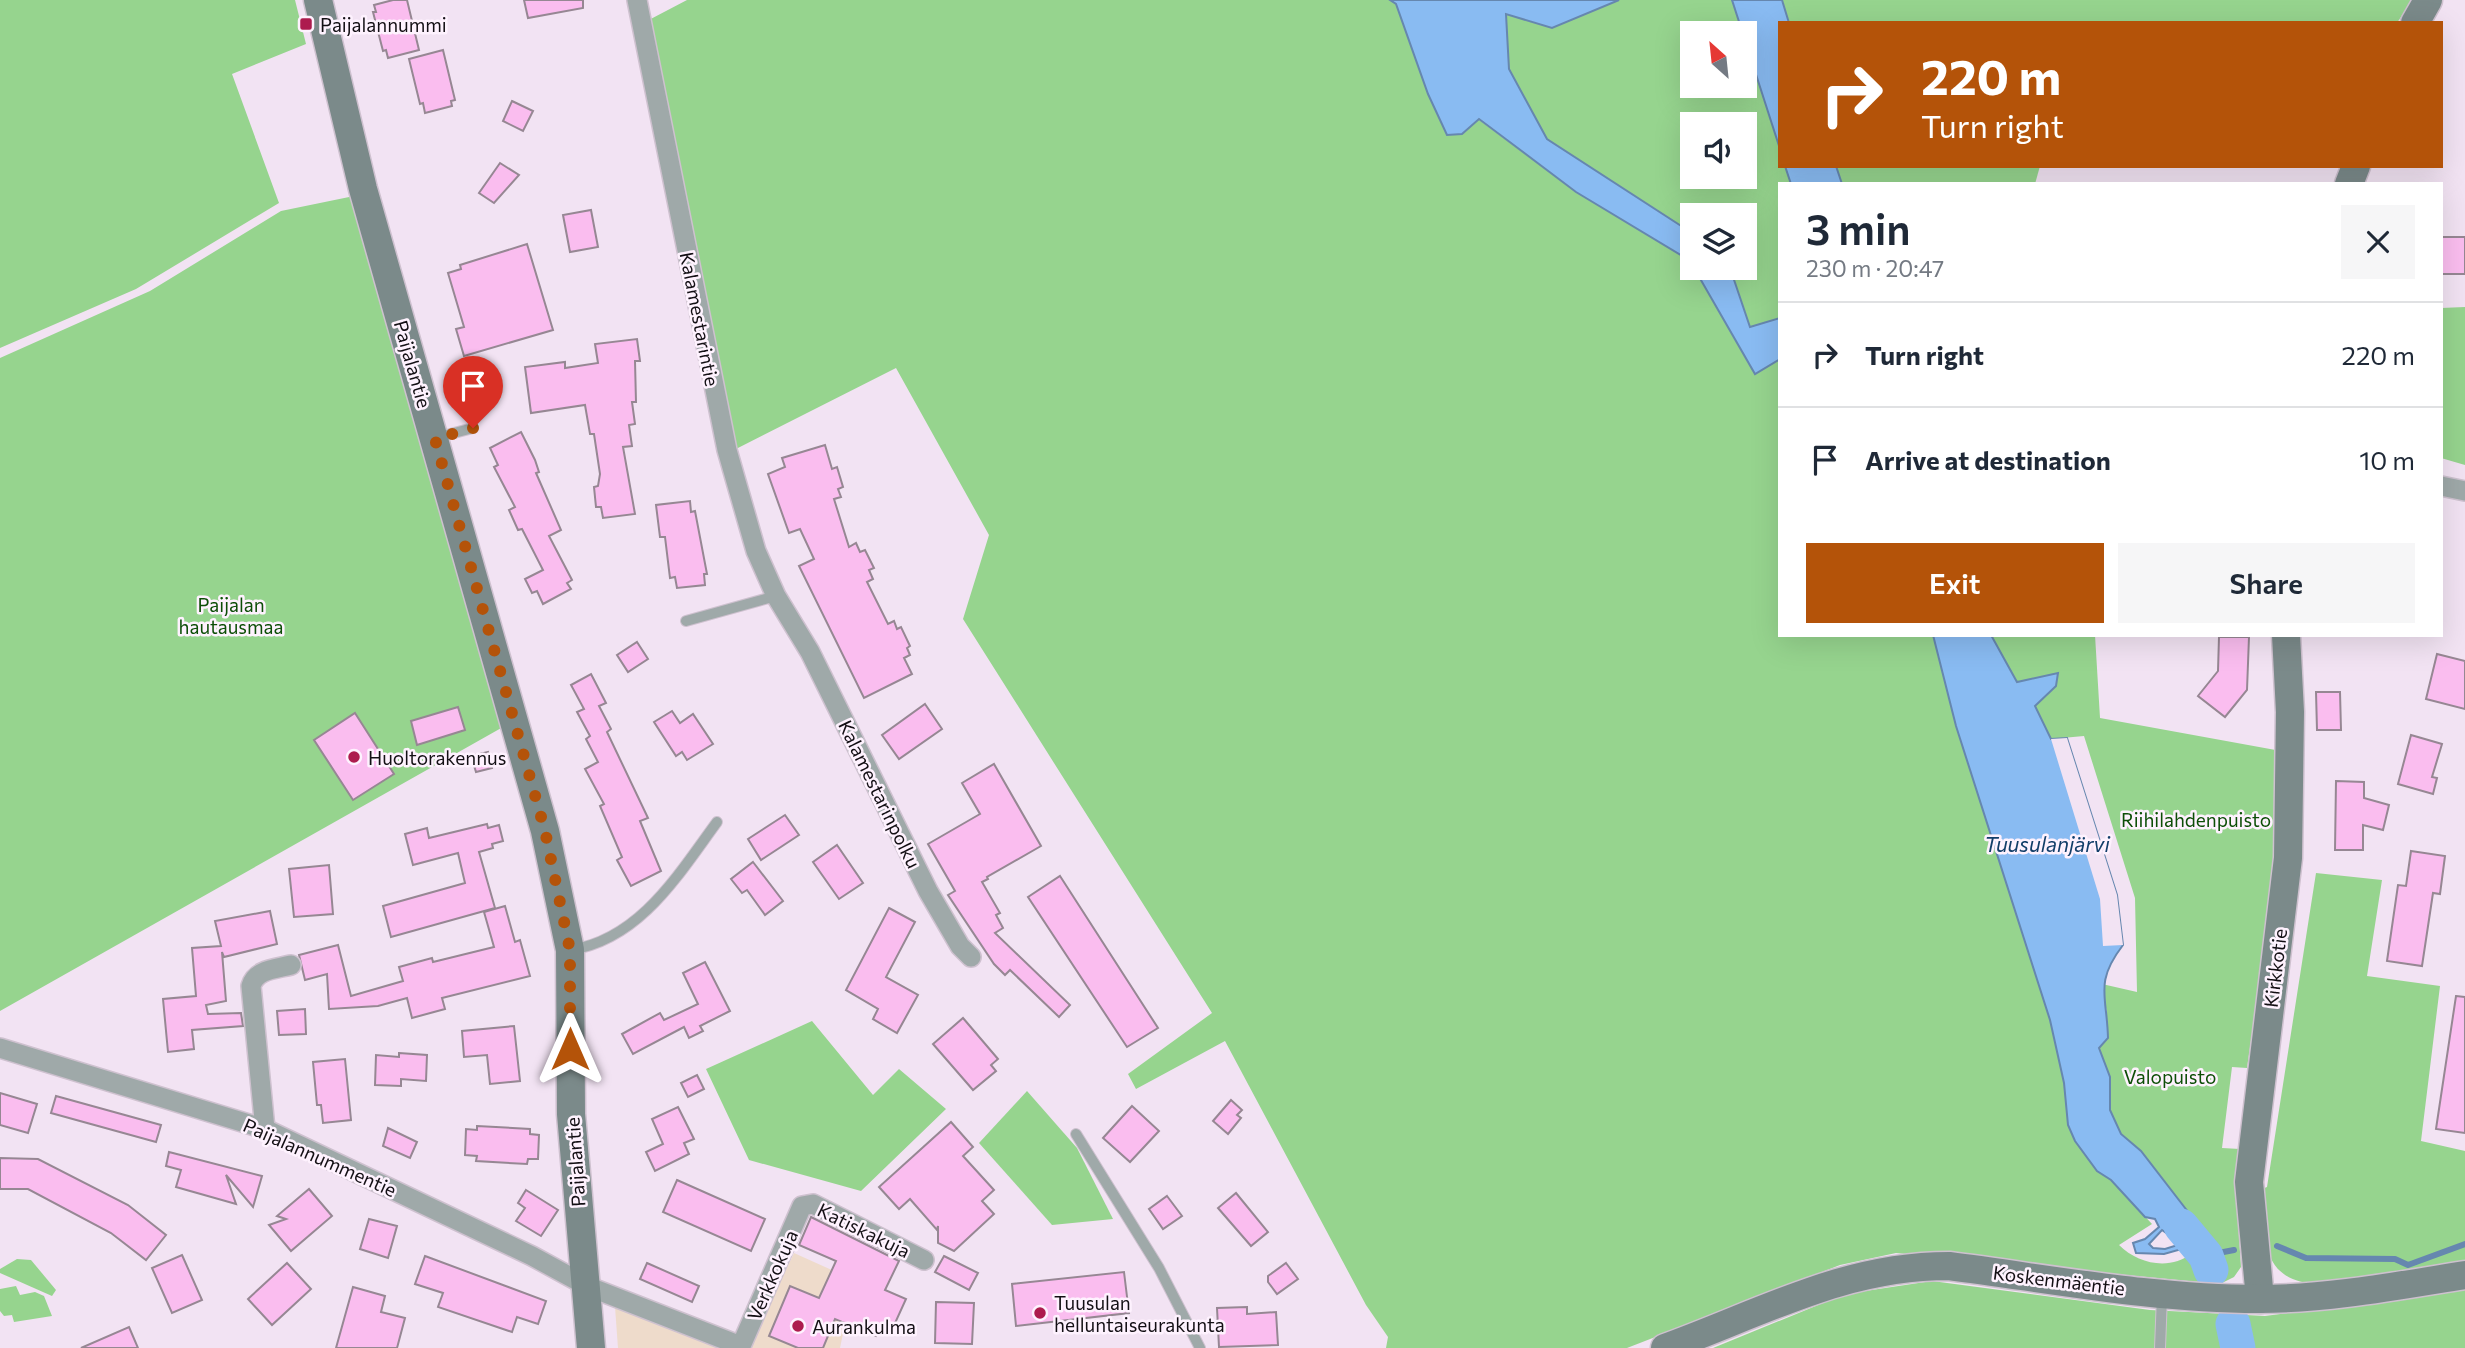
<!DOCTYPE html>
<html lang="en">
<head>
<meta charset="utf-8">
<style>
  body { margin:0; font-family:Commissioner,sans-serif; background:#f6f6f7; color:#1f2937; height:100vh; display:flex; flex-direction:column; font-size:26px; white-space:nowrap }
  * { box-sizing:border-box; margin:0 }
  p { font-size:23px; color:#747a83 }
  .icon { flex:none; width:38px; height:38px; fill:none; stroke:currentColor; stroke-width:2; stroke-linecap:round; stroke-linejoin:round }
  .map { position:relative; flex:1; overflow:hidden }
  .drawer { position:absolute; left:1778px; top:182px; width:665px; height:455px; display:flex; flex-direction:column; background:#fff; border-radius:0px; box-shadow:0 7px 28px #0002 }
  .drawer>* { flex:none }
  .hud { position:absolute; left:1778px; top:21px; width:665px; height:147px; border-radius:0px; box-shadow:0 7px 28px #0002; background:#b45309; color:#fff; overflow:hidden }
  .needle { width:46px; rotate:333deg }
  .tools { position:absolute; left:1680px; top:21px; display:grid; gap:14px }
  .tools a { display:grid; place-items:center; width:77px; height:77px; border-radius:0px; background:#fff; box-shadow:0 7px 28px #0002; font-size:35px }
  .pin { position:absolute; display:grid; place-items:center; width:60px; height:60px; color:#fff; margin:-72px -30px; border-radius:50% 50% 50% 0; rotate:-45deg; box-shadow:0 0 7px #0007 }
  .pin .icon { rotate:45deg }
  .me { position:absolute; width:77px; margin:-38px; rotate:0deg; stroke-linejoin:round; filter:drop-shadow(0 0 5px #0008) }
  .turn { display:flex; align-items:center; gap:24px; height:147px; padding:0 28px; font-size:32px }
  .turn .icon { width:91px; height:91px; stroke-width:2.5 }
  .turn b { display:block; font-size:49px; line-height:60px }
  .round { display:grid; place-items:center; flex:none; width:74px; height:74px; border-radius:0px; background:#f6f6f7 }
  .summary { display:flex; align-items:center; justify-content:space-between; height:119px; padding:0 28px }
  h1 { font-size:42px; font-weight:600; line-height:52px }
  .cta { display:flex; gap:14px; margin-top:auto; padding:14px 28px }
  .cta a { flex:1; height:80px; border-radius:0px; background:#b45309; color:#fff; font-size:28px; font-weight:600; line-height:80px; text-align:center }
  .cta a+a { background:#f6f6f7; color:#1f2937 }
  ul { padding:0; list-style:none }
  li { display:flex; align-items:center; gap:21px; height:105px; padding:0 28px; border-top:2px solid #e0e1e3 }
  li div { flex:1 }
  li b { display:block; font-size:26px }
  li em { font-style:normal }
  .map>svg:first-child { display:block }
  .commercial { fill:#eedbcb }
  .green { fill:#96d48e; fill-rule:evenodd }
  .water { fill:#89bbf2; stroke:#6687af; stroke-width:2 }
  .pier { fill:#f2e3f3 }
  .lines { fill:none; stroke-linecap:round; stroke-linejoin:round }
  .stream { stroke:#6687af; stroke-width:6 }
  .river { stroke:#89bbf2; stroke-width:35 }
  .building { fill:#fabdef; stroke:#968793; stroke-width:2 }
  .lane-casing { stroke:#cec1cf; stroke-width:12 }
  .street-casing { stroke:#cec1cf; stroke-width:22 }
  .secondary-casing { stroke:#cec1cf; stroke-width:31 }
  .lane { stroke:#9fa9a9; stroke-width:10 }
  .street { stroke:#9fa9a9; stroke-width:19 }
  .secondary { stroke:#7b8a8a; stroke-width:28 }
  .route { stroke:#b45309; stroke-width:12; stroke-dasharray:0 21.6 }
  .poi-dot { fill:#ad1b4e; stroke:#fef2fe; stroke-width:2.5 }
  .labels { text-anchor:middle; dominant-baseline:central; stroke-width:5; stroke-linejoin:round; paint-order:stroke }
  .poi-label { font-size:19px; fill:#130f14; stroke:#fef2fe; text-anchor:start }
  .street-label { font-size:19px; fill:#130f14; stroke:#fef2fe }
  .park-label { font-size:19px; fill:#0c4e06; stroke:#fef2fe }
  .water-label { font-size:21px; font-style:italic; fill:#123e69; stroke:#fef2fe }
</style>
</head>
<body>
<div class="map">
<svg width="2465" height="1348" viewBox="0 0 2465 1348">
  <rect width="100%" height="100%" fill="#f2e3f3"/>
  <g class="commercial">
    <path d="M794 1253 854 1280 840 1348H748Z"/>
    <path d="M615 1307 717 1348H618Z"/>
  </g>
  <g class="green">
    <path d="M0 0H295L306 44 232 74 279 203 136 289 0 348Z"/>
    <path d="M687 0H1390L1396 4 1428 94 1447 134H1462L1478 119 1576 192 1689 260 1755 373 1780 359V635H1933L1956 726 2050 1020 2064 1083 2068 1125 2075 1141 2097 1171 2111 1180 2152 1224 2119 1245C2138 1264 2170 1271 2192 1253L2203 1264 2194 1222 2141 1151 2121 1134 2110 1110V1077L2099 1048 2107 1013 2102 984 2137 992 2135 898 2084 736 2051 739 2035 706 2056 686 2057 674 2017 682 1991 635H2095L2100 718 2281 751 2278 854 2247 1068 2232 1067 2222 1148 2240 1149 2235 1174 2241 1267 2234 1277 2220 1284 1896 1253 1840 1265 1627 1348H1386L1388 1337 1366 1305 1225 1041 1136 1089 1128 1074 1212 1013 963 619 989 535 896 368 732 451 668 103 645 22Z"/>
    <path d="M1619 0H1732L1742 33H1692V86H1745V41L1780 149V166H1785L1791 184H1780V318L1750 327 1730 268H1745V215H1692V233L1547 139 1509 69 1505 14 1552 28ZM1692 124H1745V177H1692Z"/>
    <path d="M1782 0H2412L2397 23H1789Z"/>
    <path d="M1836 166H2040L2035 184H1842Z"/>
    <path d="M354 196 503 727 0 1011V358L150 291 281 211Z"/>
    <path d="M2465 307V465L2441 458V308Z"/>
    <path d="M2316 873 2382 880 2367 976 2440 986 2421 1141 2465 1151V1261L2451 1267 2317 1284C2258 1280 2266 1237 2262 1189L2267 1187Z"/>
    <path d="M812 1021 873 1095 899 1069 946 1109 861 1191 749 1160 706 1069Z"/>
    <path d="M1027 1091 1077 1148 1113 1219 1052 1225 979 1143Z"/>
    <path d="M17 1259 31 1260 56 1290 52 1296 0 1273V1269Z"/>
    <path d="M1932 1281 2150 1310 2265 1316 2465 1289V1348H1713L1845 1294Z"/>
    <path d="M16 1286 20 1295 35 1292 44 1296 52 1316 14 1322 12 1315 4 1316 0 1311V1289Z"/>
  </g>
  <g class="water">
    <path d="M1390 0H1619L1552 28 1506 14 1509 69 1547 139 1692 233V265L1689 260 1576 192 1479 119 1462 134 1447 135 1428 94 1396 4Z"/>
    <path d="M1732 0H1782L1789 23H1780V149Z"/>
    <path d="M1785 166H1836L1842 184H1791Z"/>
    <path d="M1694 268H1730L1750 327 1780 318V359L1755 374Z"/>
    <path d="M1933 635H1991L2017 682 2058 673 2056 686 2035 706 2051 739 2067 738 2117 895 2123 945C2094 983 2107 995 2108 1038L2099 1048 2110 1077V1110L2121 1134 2141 1151 2192 1217 2169 1235 2162 1230 2149 1244 2153 1248 2165 1249 2181 1244 2176 1237 2194 1221 2214 1254 2217 1266 2214 1269H2208L2185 1248 2164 1254 2136 1253 2133 1243 2145 1239 2159 1227 2155 1219 2145 1217 2111 1180 2097 1171 2075 1141 2068 1125 2064 1083 2050 1020 1956 726Z"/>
  </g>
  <path class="pier" d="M2067 738 2117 895 2123 945 2103 946 2100 899 2051 739Z"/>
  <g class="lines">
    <g class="stream">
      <path d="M2277 1246 2306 1258 2395 1259 2408 1265 2465 1244"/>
      <path d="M2208 1255 2234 1250"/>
    </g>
    <g class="river">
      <path d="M2181 1226 2206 1256 2211 1270"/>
      <path d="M2233 1324 2238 1348"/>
    </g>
  </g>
  <g class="building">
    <path d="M393 0H407L419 50 388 58 386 50 383 51 373 12H376L374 5Z"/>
    <path d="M524 0H583V8L528 18Z"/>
    <path d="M443 50 455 100 451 101 452 106 425 113 423 103 420 104 409 59Z"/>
    <path d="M512 101 533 111 523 131 503 121Z"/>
    <path d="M500 163 519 175 494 203 479 193Z"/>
    <path d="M591 210 598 247 570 252 563 215Z"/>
    <rect x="2441" y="237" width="24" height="37"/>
    <path d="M527 244 553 330 464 356 456 329 464 327 448 273 461 269 460 265Z"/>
    <path d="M637 339 640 361H635L636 402H632L635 424 629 425 632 446 623 447 635 514 603 518 601 507H596L594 487 598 486 600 474 594 434H590L585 405 531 413 525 367 565 362V368L598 363 595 344Z"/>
    <path d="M521 432 535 460 539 472 536 473 561 530 549 536 572 580 567 583 571 589 543 604 537 591 532 593 525 579 543 570 522 529 518 530 509 510 515 507 494 467 498 465 490 448Z"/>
    <path d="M825 445 832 469 837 467 843 487 838 489 841 497 834 499 849 547 856 543 860 552 865 550 874 568 869 570 873 579 867 582 888 624 894 621 897 629 901 627 910 646 907 648 910 655 904 658 912 674 864 698 799 566 814 559 800 529 789 533 768 474 785 467 782 458Z"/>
    <path d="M690 501 691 512 695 511 707 574H704L705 585 677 588 675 577 670 578 665 537H660L656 505Z"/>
    <path d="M2219 637H2249L2247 690 2225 717 2198 696 2218 671Z"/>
    <path d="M637 642 648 659 628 672 617 655Z"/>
    <path d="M2437 654 2465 661V709L2426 699Z"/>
    <path d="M591 674 606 703 599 706 611 729 607 732 648 818 640 821 661 871 631 886 617 860 622 857 600 806 604 804 585 769 598 762 586 739 590 736 577 712 584 709 571 685Z"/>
    <path d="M2316 692H2340L2341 730H2317Z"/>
    <path d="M925 704 942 729 899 759 882 735Z"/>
    <path d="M458 707 465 730 417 745 411 721Z"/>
    <path d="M672 711 680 723 693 714 713 744 687 760 682 752 676 756 654 722Z"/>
    <path d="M355 713 394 774 353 800 314 740Z"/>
    <path d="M2411 735 2442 744 2432 777 2437 778 2433 794 2398 784Z"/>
    <path d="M488 752 492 768 476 772 471 756Z"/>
    <path d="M994 764 1041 846 987 877 988 879 982 882 1000 913 996 915 1003 928 995 933 1070 1005 1059 1017 1010 970 1005 975 994 964 948 895 955 891 928 844 980 814 962 783Z"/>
    <path d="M2336 781 2364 782V798L2389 805 2383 830 2363 825V850H2335Z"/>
    <path d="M785 815 799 835 761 860 748 839Z"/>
    <path d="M487 824 488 828 499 825 503 841 492 844 493 848 479 852 495 908 391 937 383 906 465 883 458 853 413 865 405 834 427 828 429 838Z"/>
    <path d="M837 845 863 883 839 899 813 862Z"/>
    <path d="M2411 851 2445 856 2440 894 2433 893 2422 966 2387 961 2398 885 2406 886Z"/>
    <path d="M753 862 783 901 765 915 747 890 742 893 731 879Z"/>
    <path d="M329 865 333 914 294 917 289 869Z"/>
    <path d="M1060 876 1158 1028 1127 1047 1028 897Z"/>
    <path d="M505 906 515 942 520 940 530 976 442 998 445 1009 412 1018 407 998 378 1006 329 1009 327 974 305 980 299 955 338 945 351 996 403 981 399 967 432 958 433 962 494 947 484 912Z"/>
    <path d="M889 908 915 922 886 977 918 995 897 1033 873 1019 878 1009 846 990Z"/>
    <path d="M270 911 277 944 224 957 222 952 226 1001 206 1005 208 1014 241 1013 243 1026 192 1030 194 1049 168 1052 163 999 196 996 192 948 221 946 215 921Z"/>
    <path d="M705 962 730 1011 700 1026 703 1031 689 1038 684 1027 633 1054 622 1034 660 1013 664 1020 698 1004 683 973Z"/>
    <path d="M2456 996 2465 997V1133L2436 1129Z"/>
    <path d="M305 1009 306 1034 279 1035 277 1011Z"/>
    <path d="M963 1018 998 1059 991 1065 996 1071 973 1090 933 1044Z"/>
    <path d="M514 1026 520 1081 490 1084 487 1055 464 1057 462 1031Z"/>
    <path d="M399 1053 427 1055 426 1081 401 1079V1086L375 1085 376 1055 399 1057Z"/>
    <path d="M345 1059 351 1120 323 1123 321 1105H317L313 1062Z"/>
    <path d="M697 1075 704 1089 688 1097 681 1083Z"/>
    <path d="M0 1093 37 1104 28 1133 0 1125Z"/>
    <path d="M56 1096 161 1125 156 1142 51 1113Z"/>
    <path d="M1231 1100 1242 1110 1237 1115 1241 1118 1228 1134 1213 1121Z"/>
    <path d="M1132 1106 1159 1131 1130 1162 1103 1138Z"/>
    <path d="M678 1107 694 1139 684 1143 689 1154 655 1171 646 1152 663 1144 652 1119Z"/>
    <path d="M951 1122 973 1147 963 1156 994 1190 982 1201 994 1214 954 1251 938 1243V1226L937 1230 910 1199 899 1209 879 1187Z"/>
    <path d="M477 1126 530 1129V1134L539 1135 538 1159H528L527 1164 476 1161 477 1156 465 1155 466 1129 477 1130Z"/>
    <path d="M388 1128 417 1142 410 1158 383 1146Z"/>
    <path d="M169 1152 262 1176 253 1207 226 1175 236 1204 176 1187 181 1170 166 1166Z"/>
    <path d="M0 1158 38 1159 128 1205 166 1235 146 1260 111 1233 28 1189H0Z"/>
    <path d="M677 1180 765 1219 751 1251 663 1212Z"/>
    <path d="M309 1189 332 1216 291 1251 269 1225 286 1219 277 1216Z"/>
    <path d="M526 1190 558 1210 541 1236 516 1221 525 1208 518 1203Z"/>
    <path d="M1236 1193 1268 1232 1251 1246 1218 1208Z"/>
    <path d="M1167 1196 1182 1216 1163 1229 1149 1209Z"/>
    <path d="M811 1217 899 1261 885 1290 906 1299 891 1332 880 1327 876 1336 835 1319 823 1348H798L769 1336 790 1286 819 1298 836 1261 799 1245Z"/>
    <path d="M369 1219 397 1226 388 1258 360 1249Z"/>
    <path d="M182 1255 202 1300 172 1313 152 1268Z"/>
    <path d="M425 1256 546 1301 538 1324 517 1317 512 1332 438 1307 443 1293 415 1284Z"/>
    <path d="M944 1256 978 1273 969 1290 935 1272Z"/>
    <path d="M287 1263 311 1289 272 1325 248 1299Z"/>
    <path d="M647 1263 699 1286 692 1302 640 1279Z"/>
    <path d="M1286 1263 1298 1279 1277 1294 1268 1282V1276Z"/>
    <path d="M1124 1272 1129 1313 1016 1326 1012 1284Z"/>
    <path d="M353 1287 385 1296 381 1312 405 1318 397 1348H336Z"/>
    <path d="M936 1302 974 1303 972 1344 935 1343Z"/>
    <path d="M1247 1307V1314L1276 1312 1278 1345 1219 1347 1217 1308Z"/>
    <path d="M129 1327 138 1348H81Z"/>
  </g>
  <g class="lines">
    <g class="lane-casing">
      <g id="lane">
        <path d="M435 438 473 428"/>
        <path d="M686 621 776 596"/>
        <path d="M571 950C640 939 678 875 717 822"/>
        <path d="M1076 1134 1159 1268 1200 1348"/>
        <path d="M2160 1348 2162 1296"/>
      </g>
    </g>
    <g class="street-casing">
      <g id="street">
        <path d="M637 0 727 450 756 551 776 596 810 652 928 891 960 946 971 957"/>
        <path d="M2441 486 2465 491"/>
        <path d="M0 1048 265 1129 532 1256 587 1286 741 1346 802 1206 813 1204 924 1260"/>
        <path d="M265 1129 251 986C256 969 276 969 291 965"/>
      </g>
    </g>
    <g class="secondary-casing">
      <g id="secondary">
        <path d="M318 0 363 189 545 831 570 950 571 1114 591 1348"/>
        <path d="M2415 23 2428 0"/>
        <path d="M2349 184 2356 166"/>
        <path d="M2260 1299 2249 1182 2288 858 2290 712 2286 635"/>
        <path d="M1665 1348C1762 1313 1843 1266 1949 1266 2051 1279 2155 1299 2258 1299 2327 1299 2396 1286 2465 1275"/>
      </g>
    </g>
    <use href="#lane" class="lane"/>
    <use href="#street" class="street"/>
    <use href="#secondary" class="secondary"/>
  </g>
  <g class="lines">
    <path class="route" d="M473 428 435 439 545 831 570 950V1049"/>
  </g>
  <g class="poi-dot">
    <rect x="299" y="17" width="14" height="14" rx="3.5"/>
    <circle cx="354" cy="757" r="7"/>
    <circle cx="1040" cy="1313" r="7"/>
    <circle cx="798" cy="1326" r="7"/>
  </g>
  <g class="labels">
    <g class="poi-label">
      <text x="320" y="24">Paijalannummi</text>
      <text x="368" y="757">Huoltorakennus</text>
      <text x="1054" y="1302">Tuusulan<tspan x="1054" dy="22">helluntaiseurakunta</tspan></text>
      <text x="812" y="1326">Aurankulma</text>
    </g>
    <g class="street-label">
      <text transform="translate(700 319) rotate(79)">Kalamestarintie</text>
      <text transform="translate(413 364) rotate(74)">Paijalantie</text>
      <text transform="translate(880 794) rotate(64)">Kalamestarinpolku</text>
      <text transform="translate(2275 968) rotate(-83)">Kirkkotie</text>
      <text transform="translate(320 1157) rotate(24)">Paijalannummentie</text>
      <text transform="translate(575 1162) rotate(-94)">Paijalantie</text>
      <text transform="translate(864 1230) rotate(26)">Katiskakuja</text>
      <text transform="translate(772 1275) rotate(-66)">Verkkokuja</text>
      <text transform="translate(2059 1280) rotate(7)">Koskenmäentie</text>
    </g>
    <g class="park-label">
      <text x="231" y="604">Paijalan<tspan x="231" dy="22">hautausmaa</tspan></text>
      <text x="2196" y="819">Riihilahdenpuisto</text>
      <text x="2170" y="1076">Valopuisto</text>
    </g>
    <g class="water-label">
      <text x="2047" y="843">Tuusulanjärvi</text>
    </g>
  </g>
</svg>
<div class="tools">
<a><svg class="needle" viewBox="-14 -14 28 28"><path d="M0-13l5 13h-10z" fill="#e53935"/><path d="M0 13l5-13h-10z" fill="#747a83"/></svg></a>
<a><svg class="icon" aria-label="sound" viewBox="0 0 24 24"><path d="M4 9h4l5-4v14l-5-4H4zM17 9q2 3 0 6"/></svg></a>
<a><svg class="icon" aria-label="layers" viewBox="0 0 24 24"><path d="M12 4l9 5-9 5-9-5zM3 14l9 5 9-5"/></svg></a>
</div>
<div class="pin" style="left:473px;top:428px;background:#d93025"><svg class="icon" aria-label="arrive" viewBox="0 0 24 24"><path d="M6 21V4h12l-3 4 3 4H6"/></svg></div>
<svg class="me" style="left:570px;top:1049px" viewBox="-20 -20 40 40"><path d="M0-17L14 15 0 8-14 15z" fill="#b45309" stroke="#fff" stroke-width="4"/></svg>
<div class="hud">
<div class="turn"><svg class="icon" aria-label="right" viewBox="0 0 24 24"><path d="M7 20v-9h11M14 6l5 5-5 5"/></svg><div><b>220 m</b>Turn right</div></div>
</div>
<section class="drawer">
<div class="summary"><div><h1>3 min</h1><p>230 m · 20:47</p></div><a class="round"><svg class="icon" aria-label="close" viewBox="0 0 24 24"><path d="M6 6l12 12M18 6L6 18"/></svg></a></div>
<ul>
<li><svg class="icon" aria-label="right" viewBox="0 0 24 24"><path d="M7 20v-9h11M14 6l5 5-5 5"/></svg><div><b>Turn right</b></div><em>220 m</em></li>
<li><svg class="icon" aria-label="arrive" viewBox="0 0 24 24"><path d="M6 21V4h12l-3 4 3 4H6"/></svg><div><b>Arrive at destination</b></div><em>10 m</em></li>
</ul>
<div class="cta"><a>Exit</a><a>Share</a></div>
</section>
</div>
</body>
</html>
